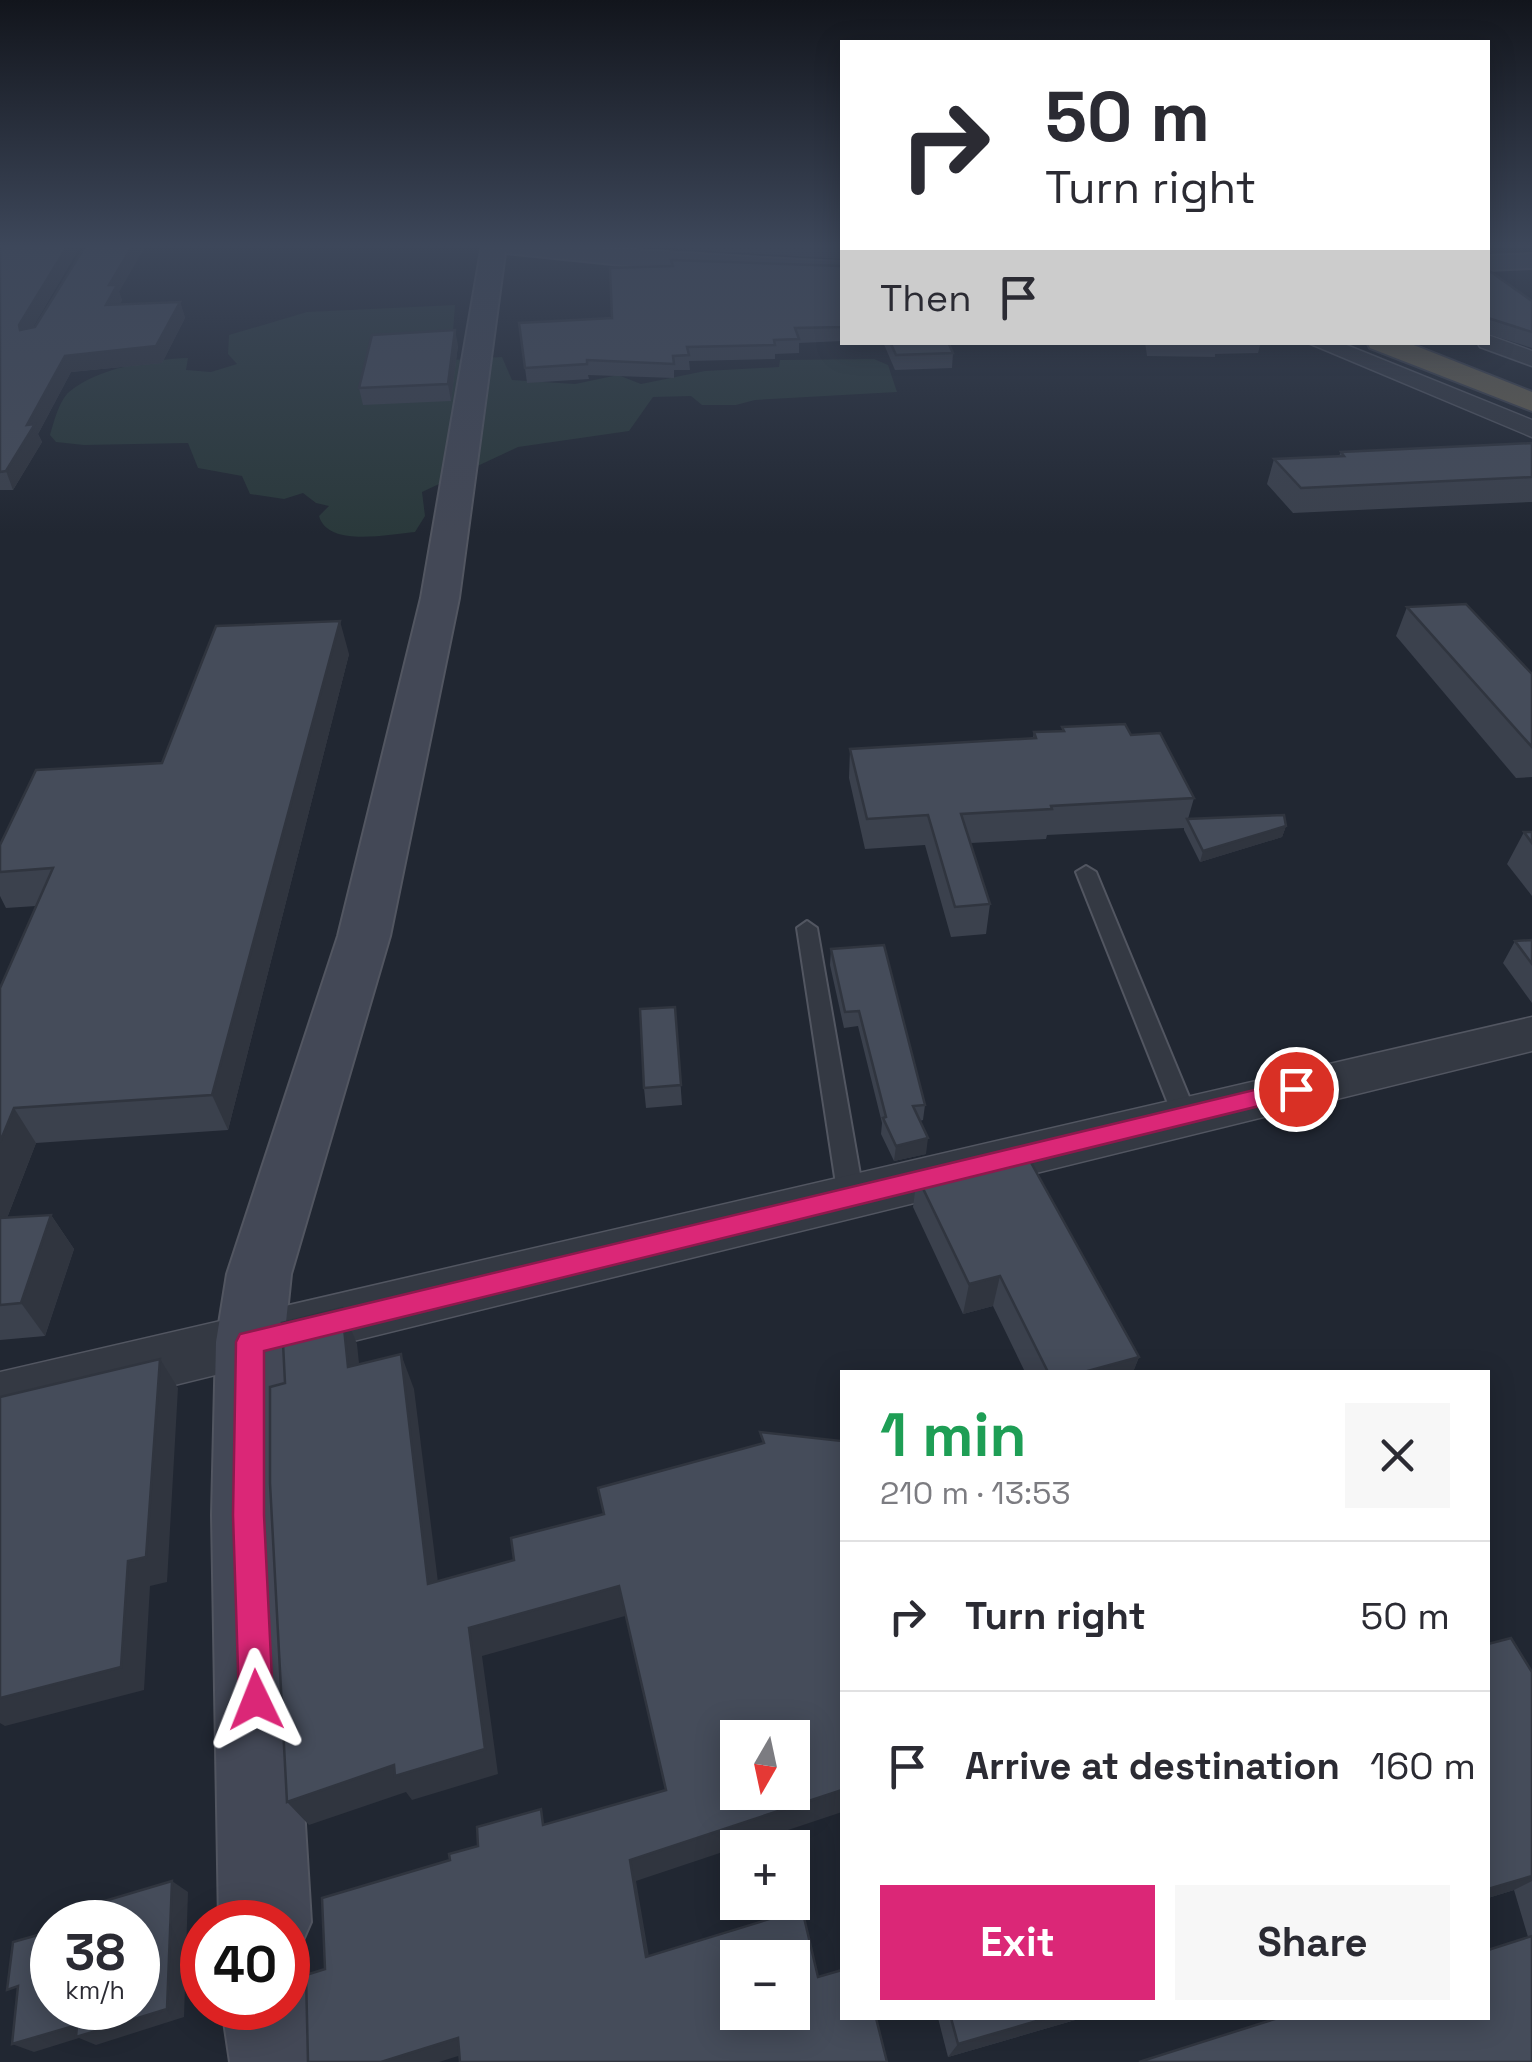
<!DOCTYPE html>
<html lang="en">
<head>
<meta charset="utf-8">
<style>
  body { margin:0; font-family:"Space Grotesk",sans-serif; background:#f7f7f7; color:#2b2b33; height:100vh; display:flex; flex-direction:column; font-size:38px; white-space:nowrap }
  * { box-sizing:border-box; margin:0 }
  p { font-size:32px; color:#7c7c81 }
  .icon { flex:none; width:55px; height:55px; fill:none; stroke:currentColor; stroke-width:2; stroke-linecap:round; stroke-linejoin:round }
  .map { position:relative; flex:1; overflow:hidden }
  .drawer { position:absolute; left:840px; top:1370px; width:650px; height:650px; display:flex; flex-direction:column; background:#fff; border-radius:0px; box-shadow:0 5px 25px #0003 }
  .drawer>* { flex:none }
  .top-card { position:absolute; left:840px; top:40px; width:650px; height:305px; border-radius:0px; box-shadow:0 5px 25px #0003; background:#fff; color:#2b2b33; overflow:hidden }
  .needle { width:65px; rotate:189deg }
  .controls { position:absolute; left:720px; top:1720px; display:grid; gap:20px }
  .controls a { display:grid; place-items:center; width:90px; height:90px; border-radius:0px; background:#fff; box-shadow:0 5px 25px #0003; font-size:50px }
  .speed { position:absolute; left:30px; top:1900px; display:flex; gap:20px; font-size:50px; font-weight:700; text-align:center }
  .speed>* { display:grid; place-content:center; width:130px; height:130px; border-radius:50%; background:#fff; box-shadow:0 5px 25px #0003; line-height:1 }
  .speed small { font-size:25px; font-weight:400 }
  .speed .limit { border:15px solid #d22; background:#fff; color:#111 }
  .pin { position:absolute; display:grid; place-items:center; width:85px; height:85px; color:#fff; margin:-42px; border:5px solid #fff; border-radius:50%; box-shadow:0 2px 10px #0007 }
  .me { position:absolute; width:110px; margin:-55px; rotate:358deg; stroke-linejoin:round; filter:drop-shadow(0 0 8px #0008) }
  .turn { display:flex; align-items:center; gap:35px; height:210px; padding:0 40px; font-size:45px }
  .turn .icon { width:130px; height:130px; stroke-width:2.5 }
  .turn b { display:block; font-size:70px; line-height:85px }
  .then { display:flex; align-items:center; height:95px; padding:0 40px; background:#0003; gap:20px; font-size:38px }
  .round { display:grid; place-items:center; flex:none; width:105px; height:105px; border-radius:0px; background:#f7f7f7 }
  .head { display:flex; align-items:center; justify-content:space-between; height:170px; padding:0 40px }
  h1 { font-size:60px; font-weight:800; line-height:75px; color:#1e9e55 }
  .primary-button { display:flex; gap:20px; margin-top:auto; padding:20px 40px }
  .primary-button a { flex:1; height:115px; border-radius:0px; background:#db2777; color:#fff; font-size:40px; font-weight:800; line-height:115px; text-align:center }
  .primary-button a+a { background:#f7f7f7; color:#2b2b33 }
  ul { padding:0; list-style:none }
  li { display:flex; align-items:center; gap:30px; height:150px; padding:0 40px; border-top:2px solid #e1e1e2 }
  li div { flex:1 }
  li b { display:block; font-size:38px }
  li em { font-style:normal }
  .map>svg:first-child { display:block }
  .green { fill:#2a393b }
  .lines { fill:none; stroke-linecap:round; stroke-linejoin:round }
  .lane-casing { stroke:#525661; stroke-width:4 }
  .street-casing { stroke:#525661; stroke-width:3 }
  .secondary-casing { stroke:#525661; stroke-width:4 }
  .highway-casing { stroke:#3f434e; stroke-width:4 }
  .lane { fill:#343943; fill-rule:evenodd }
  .street { fill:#343943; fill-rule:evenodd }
  .secondary { fill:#434856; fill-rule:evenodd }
  .highway { fill:#686252; fill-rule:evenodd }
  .wall { fill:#3b414d }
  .shaded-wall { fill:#30353f }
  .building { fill:#454c5a; stroke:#30353f; stroke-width:2.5; fill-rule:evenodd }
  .route { fill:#db2777; stroke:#8e194d; stroke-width:2.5 }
</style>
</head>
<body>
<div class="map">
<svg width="1532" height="2062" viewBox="0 0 1532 2062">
  <rect width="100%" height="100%" fill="#212732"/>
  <path class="green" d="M455 305 451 360 502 357 512 380 575 384 618 375 641 384 705 371 779 367 780 360 874 359 888 365 897 392 755 400 736 405H702L691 396 653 397 629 431 518 447 422 492 425 516 415 532C389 534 328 548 319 516L329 506 316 503 303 493 284 499 250 494 242 476 198 468 188 443 84 445 56 442 50 435C54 422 59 401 69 392 97 368 152 359 188 358L186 370 211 372 237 364 228 354 229 335 307 312Z"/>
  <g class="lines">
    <g class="lane-casing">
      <g id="lane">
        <path d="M1086 866 1096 872 1197 1116 1193 1122H1177L1173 1116 1076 872Z"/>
        <path d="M807 921 817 928 864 1197 860 1204 851 1207 842 1204 838 1197 797 928Z"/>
      </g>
    </g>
    <g class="street-casing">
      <g id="street">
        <path d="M1488 335 1532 351V366L1480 347 1477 342H1488Z"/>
        <path d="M1306 342H1339L1532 420V437Z"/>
        <path d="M1532 1017V1051L0 1428V1372Z"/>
      </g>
    </g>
    <g class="secondary-casing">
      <g id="secondary">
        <path d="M482 245C602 245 722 257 842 262V276L661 269 505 253 459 598 390 936 291 1274 284 1342 286 1515 311 1922 297 1954 288 1958V1922H219L212 1515 216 1342 227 1274 338 936 421 598Z"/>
        <path d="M1532 254V268L1488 270V256Z"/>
        <path d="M288 1968 302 1975 316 2008 326 2062H230L222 2008H288Z"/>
      </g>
    </g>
    <g class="highway-casing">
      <path id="highway" d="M1367 342H1406L1532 392V411L1370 348Z"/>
    </g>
    <use href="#lane" class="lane"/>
    <use href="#street" class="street"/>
    <use href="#secondary" class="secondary"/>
    <use href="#highway" class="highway"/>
  </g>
  <g class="wall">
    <path d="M0 245H81L33 327 119 292 122 300 120 304 180 302 185 318 162 363 71 372 38 434 42 442 13 490H0Z"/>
    <path d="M677 245H842V259L678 249Z"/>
    <path d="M671 260 842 266V341L799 343V353L775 354V359L689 361 690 370H674V378L588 375 589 379 527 383 519 323 612 318 672 266Z"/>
    <path d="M1488 270 1532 301V348L1488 334Z"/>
    <path d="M883 342H948L953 353 952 368 895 370Z"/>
    <path d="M1145 342H1261L1258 353 1215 354V357L1147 356Z"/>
    <path d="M458 345 451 401 363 405 359 388Z"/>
    <path d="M1532 443V502L1293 513 1267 484 1274 459 1339 456 1341 452Z"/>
    <path d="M1407 607 1532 674V777L1516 778 1396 636Z"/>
    <path d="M349 654 228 1130 36 1143 7 1218 51 1215 74 1249 45 1336 0 1340V988L36 906 6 908 0 896V845L162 763Z"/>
    <path d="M1062 727 1131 735 1194 798 1188 819 1286 826 1282 837 1200 862 1184 830V828L1047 835 1046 839 971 843 990 904 986 934 951 937 925 845 865 849 849 778 850 749 1033 738 1034 732 1062 731Z"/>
    <path d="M1524 832H1532V896L1507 864Z"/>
    <path d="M1532 940V1003L1503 963 1515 941Z"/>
    <path d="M831 949 925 1105 923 1120 920 1121 926 1154 894 1161 881 1134 882 1123 858 1026 844 1028 830 965Z"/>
    <path d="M675 1007 682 1105 646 1108 644 1088Z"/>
    <path d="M917 1176 1139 1357 1133 1372H1025L993 1306 963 1314 913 1207Z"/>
    <path d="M1488 1644 1532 1672V2062L1528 1937 1514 1890 1488 1898Z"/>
    <path d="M938 2018H1082L948 2057Z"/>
  </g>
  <g class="shaded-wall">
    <path d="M68 245H81L25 341 19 325Z"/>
    <path d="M133 245H146L119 292 122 300 111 321 106 305 109 285Z"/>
    <path d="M180 302 185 318 162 363 71 372 38 434 42 442 13 490 6 471 27 425 65 356Z"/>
    <path d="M455 330 458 345 451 401 448 384Z"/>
    <path d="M340 621 349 654 228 1130 212 1095Z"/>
    <path d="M1286 826 1282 837 1200 862 1203 851Z"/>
    <path d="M14 1108 36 1143 0 1236V1142Z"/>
    <path d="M928 1138 926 1154 894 1161 896 1146Z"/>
    <path d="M51 1215 74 1249 45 1336 21 1303Z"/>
    <path d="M1000 1276 993 1306 963 1314 969 1284Z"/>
    <path d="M342 1308 357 1344 363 1402 348 1367Z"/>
    <path d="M401 1354 414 1389 442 1614 428 1584Z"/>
    <path d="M1139 1357 1133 1372H1084Z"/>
    <path d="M160 1359 178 1388 167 1582 150 1586 144 1690 5 1726 0 1723V1698L128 1561Z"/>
    <path d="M619 1586 625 1616 482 1656 498 1774 412 1800 406 1792 309 1825 287 1802 469 1628Z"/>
    <path d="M842 1790V1812L636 1881 652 1974 646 1957 630 1860Z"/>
    <path d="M1532 1876V1881L1514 1890 1488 1898V1889Z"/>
    <path d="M172 1881 188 1892 184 2017 96 2045 79 2038 34 2052 12 2044Z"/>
    <path d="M1047 2018H1082L948 2057 958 2044Z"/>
    <path d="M458 2038 474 2051 439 2062H381Z"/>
  </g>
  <g class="building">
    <path d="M0 245H68L19 325 20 330 35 327 86 245H133L109 285H117L106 305 180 302 156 346 65 356 27 425 35 424 6 471 0 472Z"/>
    <path d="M671 260 842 266V327L795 328 799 339 774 340 775 345 687 347 689 355 673 356 674 364 587 360V364L525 368 519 323 612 318 610 268 673 266Z"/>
    <path d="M1488 270 1532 301V332L1488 318Z"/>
    <path d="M455 330 448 384 359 388 372 335Z"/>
    <path d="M890 342H948L953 353 896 355Z"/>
    <path d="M1532 443V477L1301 488 1274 459 1344 456 1341 452Z"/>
    <path d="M1466 604 1532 674V747L1407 607Z"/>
    <path d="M340 621 212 1095 14 1108 0 1142V988L53 868 0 872V845L36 770 162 763 216 626Z"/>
    <path d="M1125 724 1131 735 1160 733 1194 798 1051 806 1052 809 961 814 990 904 955 907 928 815 867 819 850 749 1036 738 1034 732 1064 731 1062 727Z"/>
    <path d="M1284 815 1286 826 1203 851 1187 819Z"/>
    <path d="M1524 832H1532V843Z"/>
    <path d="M1532 940V964L1515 941Z"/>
    <path d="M884 945 925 1105 913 1106 928 1138 896 1146 883 1118 886 1117 859 1011 845 1012 831 949Z"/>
    <path d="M675 1007 681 1085 644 1088 640 1009Z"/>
    <path d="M1024 1150 1139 1357 1084 1372H1048L1000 1276 969 1284 917 1176Z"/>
    <path d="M51 1215 21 1303 0 1305V1218Z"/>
    <path d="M342 1308 348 1367 401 1354 428 1584 514 1560 511 1538 604 1514 598 1488 764 1443 760 1432 842 1441V1790L630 1860 646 1957 802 1909 818 1977 842 1970V2018H876L887 2062H460L458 2038 381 2062H308L306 1975 325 1969 322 1898 450 1860 449 1854 478 1846 477 1827 541 1809 543 1825 666 1790 619 1586 469 1628 485 1749 395 1776 394 1765 287 1802 270 1483V1387L285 1383 282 1323ZM738 1738H792V1792H738ZM738 1958H792V2012H738Z"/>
    <path d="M160 1359 146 1557 128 1561 121 1667 0 1698V1397Z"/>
    <path d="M1511 1638 1532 1672V1876L1488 1889V1644Z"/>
    <path d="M172 1881 167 2009 76 2037 77 2025 12 2044 18 1986 7 1990 13 1942 52 1931V2008H138V1922H53L54 1916Z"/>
    <path d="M1532 1936V2062H1139L1278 2018H1488V1950Z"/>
    <path d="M951 2018H1047L958 2044Z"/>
  </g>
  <linearGradient id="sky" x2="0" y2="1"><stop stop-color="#12151c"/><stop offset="0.46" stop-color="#3d475a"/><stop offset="1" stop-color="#3d475a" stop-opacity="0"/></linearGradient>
  <rect width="1532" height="534" fill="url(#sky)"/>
  <path class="route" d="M1296 1080 1307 1089 1304 1095 264 1351V1515L273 1700 268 1712 256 1717 244 1712 239 1700 233 1515 236 1342 240 1334Z"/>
</svg>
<div class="controls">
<a><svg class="needle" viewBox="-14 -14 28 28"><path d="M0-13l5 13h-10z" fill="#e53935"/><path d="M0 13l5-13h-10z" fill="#7c7c81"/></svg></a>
<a>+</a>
<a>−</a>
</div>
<div class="speed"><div>38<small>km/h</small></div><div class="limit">40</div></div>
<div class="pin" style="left:1296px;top:1089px;background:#d93025"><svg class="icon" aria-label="arrive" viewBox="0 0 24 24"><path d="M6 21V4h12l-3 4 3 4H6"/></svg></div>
<svg class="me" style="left:256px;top:1700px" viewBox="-20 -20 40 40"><path d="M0-17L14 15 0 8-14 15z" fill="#db2777" stroke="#fff" stroke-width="4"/></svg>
<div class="top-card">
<div class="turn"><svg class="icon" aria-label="right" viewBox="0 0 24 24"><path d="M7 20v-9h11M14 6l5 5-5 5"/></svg><div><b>50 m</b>Turn right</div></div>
<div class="then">Then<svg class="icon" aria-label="arrive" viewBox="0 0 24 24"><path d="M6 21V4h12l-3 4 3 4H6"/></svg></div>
</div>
<section class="drawer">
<div class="head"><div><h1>1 min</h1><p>210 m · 13:53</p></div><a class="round"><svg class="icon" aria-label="close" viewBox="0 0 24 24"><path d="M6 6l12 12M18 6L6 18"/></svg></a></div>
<ul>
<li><svg class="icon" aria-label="right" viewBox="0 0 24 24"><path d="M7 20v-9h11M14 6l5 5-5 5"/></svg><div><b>Turn right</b></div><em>50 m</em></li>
<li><svg class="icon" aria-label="arrive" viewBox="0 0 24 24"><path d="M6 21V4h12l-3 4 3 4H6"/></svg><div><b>Arrive at destination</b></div><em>160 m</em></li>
</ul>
<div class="primary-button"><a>Exit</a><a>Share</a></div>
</section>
</div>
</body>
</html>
